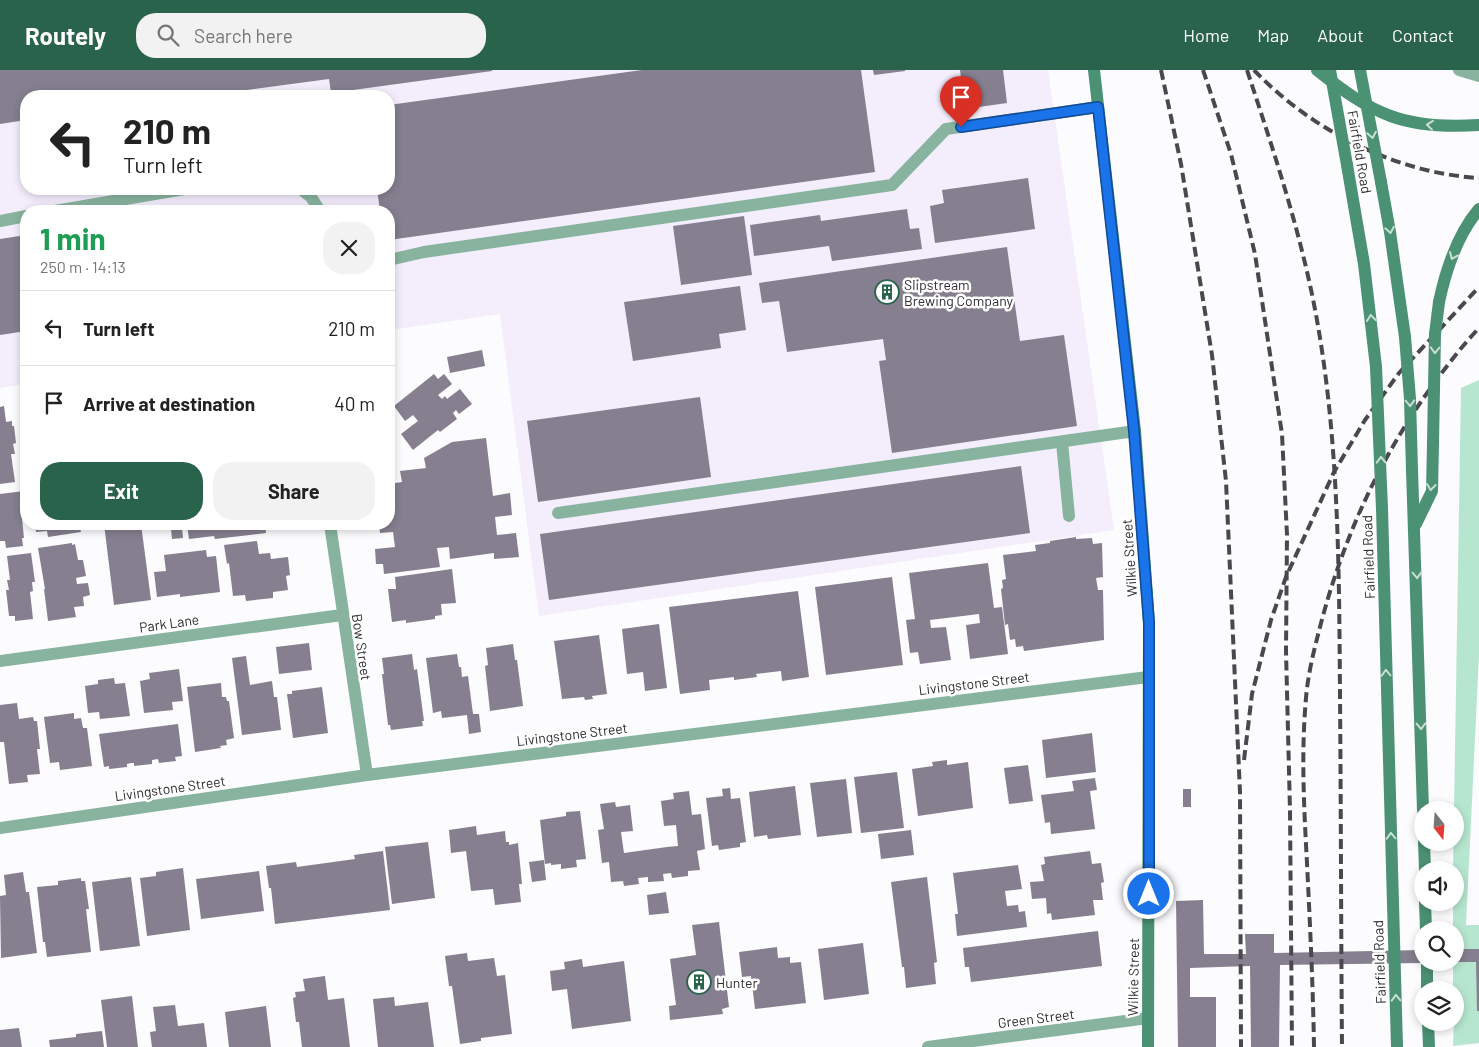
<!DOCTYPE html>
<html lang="en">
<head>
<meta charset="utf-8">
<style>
  body { margin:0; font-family:Barlow,sans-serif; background:#f2f2f2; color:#222; height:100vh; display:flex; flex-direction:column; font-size:19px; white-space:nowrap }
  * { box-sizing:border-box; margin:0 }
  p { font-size:16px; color:#767676 }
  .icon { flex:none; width:28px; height:28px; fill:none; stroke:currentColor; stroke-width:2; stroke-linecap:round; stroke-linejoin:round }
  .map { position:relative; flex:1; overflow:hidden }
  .drawer { position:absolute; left:20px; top:135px; width:375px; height:325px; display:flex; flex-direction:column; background:#fff; border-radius:20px; box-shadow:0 2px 8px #0003 }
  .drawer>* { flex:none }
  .guide { position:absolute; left:20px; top:20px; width:375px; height:105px; border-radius:20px; box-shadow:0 2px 8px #0003; background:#fff; color:#222; overflow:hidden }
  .needle { width:32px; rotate:163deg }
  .tools { position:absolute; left:1414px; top:731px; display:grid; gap:10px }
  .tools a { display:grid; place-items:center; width:50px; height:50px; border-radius:50%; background:#fff; box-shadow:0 2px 8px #0003; font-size:25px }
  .pin { position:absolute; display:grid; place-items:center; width:42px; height:42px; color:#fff; margin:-51px -21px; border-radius:50% 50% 50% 0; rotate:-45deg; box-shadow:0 0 5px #0007 }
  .pin .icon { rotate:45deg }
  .me { position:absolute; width:55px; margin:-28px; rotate:0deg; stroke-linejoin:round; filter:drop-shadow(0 0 4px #0008) }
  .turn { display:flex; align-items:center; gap:18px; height:105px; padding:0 20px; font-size:22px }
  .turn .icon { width:65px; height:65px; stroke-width:2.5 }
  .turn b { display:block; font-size:35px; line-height:42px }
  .round { display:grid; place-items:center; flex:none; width:52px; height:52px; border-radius:20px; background:#f2f2f2 }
  .head { display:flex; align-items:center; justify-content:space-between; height:85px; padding:0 20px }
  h1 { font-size:30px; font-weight:700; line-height:38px; color:#1e9e55 }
  .cta { display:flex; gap:10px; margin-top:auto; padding:10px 20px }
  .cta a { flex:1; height:58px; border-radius:20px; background:#29634b; color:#fff; font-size:20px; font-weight:700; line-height:58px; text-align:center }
  .cta a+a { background:#f2f2f2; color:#222 }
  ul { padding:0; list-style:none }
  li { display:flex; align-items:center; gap:15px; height:75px; padding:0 20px; border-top:1px solid #e0e0e0 }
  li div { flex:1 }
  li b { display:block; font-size:19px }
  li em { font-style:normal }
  header { display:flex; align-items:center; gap:30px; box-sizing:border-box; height:70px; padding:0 25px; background:#29634b; color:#fff }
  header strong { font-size:24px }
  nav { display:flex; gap:28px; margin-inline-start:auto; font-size:18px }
  .search { width:350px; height:45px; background:#f2f2f2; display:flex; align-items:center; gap:12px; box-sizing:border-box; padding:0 18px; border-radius:20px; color:#767676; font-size:19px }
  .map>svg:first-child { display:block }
  .built { fill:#f3edfc; fill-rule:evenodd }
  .green { fill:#b6e6cf }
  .building { fill:#857f8f }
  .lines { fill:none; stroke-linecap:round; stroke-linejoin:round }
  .lane { stroke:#88b49f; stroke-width:12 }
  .street { stroke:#88b49f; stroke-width:12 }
  .secondary { stroke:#4b9173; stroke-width:12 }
  .rail { stroke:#4a484e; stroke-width:4; stroke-dasharray:10 5; stroke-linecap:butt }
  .secondary-bridge { stroke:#4b9173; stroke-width:12 }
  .oneway { stroke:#c9ded5 }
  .route-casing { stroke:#114b97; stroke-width:12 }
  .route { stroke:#1a73e8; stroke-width:9 }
  .labels { text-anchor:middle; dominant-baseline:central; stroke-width:5; stroke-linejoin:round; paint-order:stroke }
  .street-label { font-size:14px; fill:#2f2d33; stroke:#fff }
  .poi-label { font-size:14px; fill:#2f2d33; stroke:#fff; text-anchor:start }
</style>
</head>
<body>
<header>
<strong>Routely</strong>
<div class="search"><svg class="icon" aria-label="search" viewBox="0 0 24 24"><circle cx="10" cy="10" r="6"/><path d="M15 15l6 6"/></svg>Search here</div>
<nav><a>Home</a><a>Map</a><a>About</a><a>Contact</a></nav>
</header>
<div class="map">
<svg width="1479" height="977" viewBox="0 0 1479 977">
  <rect width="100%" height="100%" fill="#fcfbfe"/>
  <path class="built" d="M0 0H1048L1114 460 539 546 500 244 389 260V141H26V314L0 318ZM26 26H389V119H26Z"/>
  <path class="green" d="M1479 310V585L1466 855H1479V973L1453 976 1455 920H1453V893L1455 892V860H1453V833L1455 832V800H1453L1461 318Z"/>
  <g class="building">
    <path d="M0 0H492V1L331 23 329 9 201 26H26V50L0 54Z"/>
    <path d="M642 0H861L875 102 389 170V141H380L377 119H389V35Z"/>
    <path d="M873 0H905V1L874 5Z"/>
    <path d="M960 0H1003L1007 33 965 39Z"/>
    <path d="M1028 108 1035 159 935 173 930 136 944 133 942 120Z"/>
    <path d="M907 139 910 159 919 158 922 179 832 191 829 176 754 186 750 155 820 145 821 151Z"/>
    <path d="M744 146 752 205 681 215 673 156Z"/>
    <path d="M26 165V261L0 265V169Z"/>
    <path d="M1007 177 1020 271 1064 265 1077 356 892 383 879 291 886 290 883 269 787 282 779 231 762 233 759 213Z"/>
    <path d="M740 216 746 260 719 264 721 278 633 291 624 232Z"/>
    <path d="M482 280 485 296 450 303 447 287Z"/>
    <path d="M434 304 438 309 444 304 452 314 438 325 442 329 445 326 447 329 460 319 472 334 459 344 456 340 453 343 457 349 440 362 438 360 413 380 401 364 418 351 413 345 405 351 394 336Z"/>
    <path d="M700 327 711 407 538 432 527 351Z"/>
    <path d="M4 336 6 352 12 351V356H14L16 373 13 374 15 384H11L15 412 0 414V337Z"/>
    <path d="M486 368 493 426 510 423 512 445 495 447 497 465 516 463 519 487 494 489V483L450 489 449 477 437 478 440 497 384 504 383 494H376L375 479 395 477 393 462 380 463 379 454H389V414L402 412 400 401 426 398 424 388 452 372Z"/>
    <path d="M1021 396 1030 463 549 530 540 464Z"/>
    <path d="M24 421 26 437 21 438 24 468H22L23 476 6 478 5 471H0V424Z"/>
    <path d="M35 454H79L81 462 48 467 47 461 36 462Z"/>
    <path d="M104 454H141L151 530 114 535Z"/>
    <path d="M194 454H265L266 463 215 469 214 466 189 469 187 455Z"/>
    <path d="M182 458 183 468 172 469 171 459Z"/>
    <path d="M1076 467V469L1092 468 1093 474 1102 473 1103 507 1096 508 1098 520H1103L1104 570 1024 581 1023 576 1016 577 1015 569 1010 570 1008 554 1005 555 1001 519 1003 518 1002 510 1006 509 1003 485 1036 481 1035 475 1050 473V471Z"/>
    <path d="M257 471 259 484 270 483 271 489 288 487 290 505 286 506 288 520 273 522V528L246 531 245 525 233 526 229 493 227 494 224 475Z"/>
    <path d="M72 473V475L75 474 78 490H83L86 506 76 508 77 514 88 513 90 525 83 527 84 536 74 537 76 547 48 551 44 519H45L38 478Z"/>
    <path d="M206 480 207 487 216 486 220 522 180 527V524L157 527 154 502 166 501 164 485Z"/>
    <path d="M31 483 35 512H32L33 521 30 522 33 549 15 551V546H9L6 520H9L7 510H10L7 486Z"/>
    <path d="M988 493 994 538 1002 537 1008 584 970 589 966 555 980 553 979 544 930 550 931 558 946 557 951 590 920 594 918 582 910 583 906 550 915 549 909 503Z"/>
    <path d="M452 499 456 533 441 534 442 545 435 546V549L406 553V550L392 552 388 519H396L395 507Z"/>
    <path d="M892 507 903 595 826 605 815 517Z"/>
    <path d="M798 521 809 607 782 611 781 601 756 604 757 607 734 610V607L709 610 710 620 680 624 669 537Z"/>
    <path d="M659 554 667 618 645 621 643 602 627 604 622 559Z"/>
    <path d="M599 565 607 624 592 626 593 629 585 630 584 627 562 629 554 571Z"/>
    <path d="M309 573 312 600 279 604 276 577Z"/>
    <path d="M513 574 515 590H517L523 636 490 641 485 596 488 595 486 578Z"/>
    <path d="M412 584 414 600 417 599 424 651H422L423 656 391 660 390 655H388L382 604H384L382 588Z"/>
    <path d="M457 584 459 597H461L462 607 468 606 473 644H479L481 662 469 664 467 645 442 648 441 641 433 643 426 588Z"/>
    <path d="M246 586 250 615 272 611 274 627H277L281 660 242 665 232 588Z"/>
    <path d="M179 599 183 631 172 632 173 640 144 643 140 611 150 609 149 603Z"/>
    <path d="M114 608 115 614 125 613 130 646 100 649 99 642 88 643 85 616 98 614V610Z"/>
    <path d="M221 613 222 627H226L227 631H229L234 668 226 670 227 675 220 676 221 678 195 682 187 617Z"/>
    <path d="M322 617 328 663 293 668 287 624H292V621Z"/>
    <path d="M17 633 19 649 33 647 34 651H37L40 679H37L40 704 27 705 28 712 9 714 4 672H0V635Z"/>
    <path d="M74 643V649L81 648 83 658H87L92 696 60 700 59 692 50 693 44 647Z"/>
    <path d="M178 654 182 686 175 687 176 691 159 693 158 689 152 690V694L134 696V693H131L127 694V697L109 699V696L104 697 99 664Z"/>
    <path d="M1092 663 1096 702 1046 708 1042 670Z"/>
    <path d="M947 690V695L968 692 973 738 918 746 912 699 933 696 932 692Z"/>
    <path d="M1028 695 1033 731 1009 734 1004 698Z"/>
    <path d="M897 702 904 758 861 763 854 707Z"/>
    <path d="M1095 708 1097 720 1090 721 1095 759 1051 764 1050 752 1045 753 1041 725 1074 721 1072 711Z"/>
    <path d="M846 709 852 763 817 767 810 713Z"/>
    <path d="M795 716 801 765 768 769 767 765 754 767 749 722Z"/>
    <path d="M730 718 731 729 740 728 746 772 740 773V777L719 780 718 775 712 776 706 728 723 726 722 719Z"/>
    <rect x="1183" y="719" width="8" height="18"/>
    <path d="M689 721 692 745 701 744 705 779 697 781 700 800 688 801V806L672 808 671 803 663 804 664 811 648 812V807L638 808 639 814 624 816 623 811 611 812 609 792 602 793 598 760 604 759 600 734 615 732 616 737 630 735 633 761 621 762 624 783 667 777 678 776 676 755 664 756 661 731 674 729 673 723Z"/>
    <path d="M580 741 586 789 576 790 577 797 561 799V794L551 795V793L545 794 540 750 566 746V742Z"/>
    <path d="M476 756 477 765 505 761 506 772H509V775L518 773 522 814H519L521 832 495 835 493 819 471 821 466 781 451 783 449 760Z"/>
    <path d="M911 760 914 785 881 789 878 764Z"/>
    <path d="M428 772 435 828 392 834 385 777Z"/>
    <path d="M383 781 390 840 275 854 271 818H269L266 796 296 792 297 797 355 789 354 785Z"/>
    <path d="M1090 781 1092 794 1101 793 1104 812 1101 813 1103 830H1093L1095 845 1052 850 1051 843 1047 844 1046 828 1032 829 1030 812 1044 811 1041 795 1045 794 1044 787Z"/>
    <path d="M544 790 546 810 532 812 529 792Z"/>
    <path d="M1018 795 1022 819 1005 821 1007 836 1018 835 1019 842 1025 841 1027 857 957 866 955 844H958L953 803Z"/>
    <path d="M183 798 190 860 147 866 140 808 156 806V802Z"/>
    <path d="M259 801 264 841 201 849 196 809Z"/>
    <path d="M23 802 26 822H29L37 883 1 888 0 826 6 825 4 805Z"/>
    <path d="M131 807 140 876 100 881 92 812Z"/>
    <path d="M927 807 937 892 934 893 936 914 906 918 904 897H902L891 812Z"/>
    <path d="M81 808V811H85L89 839H86L91 882 47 887 45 872H43L37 817 58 815V811Z"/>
    <path d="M666 822 669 843 649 845 647 825Z"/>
    <path d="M1203 830 1204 884H1246L1245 864H1274V883L1422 880V893L1280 895 1279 977H1251L1250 896 1190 898V927H1216V977H1178L1176 831Z"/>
    <path d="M719 852 729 937 722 939 723 944 670 950 669 936 676 935 670 889 696 885 692 855Z"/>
    <path d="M1098 861 1102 896 971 912 969 897H965L963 878Z"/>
    <path d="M863 873 869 924 824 930 818 879Z"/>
    <path d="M777 877 778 888 790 887V893L801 892 806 933 755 939 751 906 742 907 739 882Z"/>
    <path d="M1455 879H1479V941H1477L1476 892H1455Z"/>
    <path d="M467 883 468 891 494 888 497 906 505 905 512 964 481 968V971L460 974 452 916H449L445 886Z"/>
    <path d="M582 889 583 897 624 891 631 951 572 959 567 919 552 921 550 901 565 899 564 892Z"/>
    <path d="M325 906 328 930 344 928 350 977H302L299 952H296L293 928 296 927 295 922 305 921 303 909Z"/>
    <path d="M132 926 138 977H107L101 930Z"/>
    <path d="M394 927 395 936 428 932 434 977H378L373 929Z"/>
    <path d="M175 935 178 956 204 953 207 977H152L150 962 156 961 153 937Z"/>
    <path d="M266 936 271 977H229L225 942Z"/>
    <path d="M19 958 22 977H0V960Z"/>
    <path d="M102 961 104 977H50L49 970 76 967V964Z"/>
  </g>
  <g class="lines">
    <g class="lane">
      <path d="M301 119 311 127 320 141"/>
      <path d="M55 141 184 119"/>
      <path d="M0 151 26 146"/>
      <path d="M389 190 424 182 892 115 946 59 1098 37"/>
      <path d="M1062 372 1069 446"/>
      <path d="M558 443 1135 361"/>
    </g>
    <g class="street">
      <path d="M1459 0 1479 6"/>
      <path d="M330 454 367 705"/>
      <path d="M0 591 342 545"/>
      <path d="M0 758 367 705 1148 607"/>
      <path d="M928 977 1148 948"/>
    </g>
    <g class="secondary">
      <path d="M1094 0 1135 361 1149 553 1148 977"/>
      <path d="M1317 0C1373 45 1405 60 1479 55"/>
      <path d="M1347 95 1364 194 1376 297"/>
      <path d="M1381 112 1390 162 1405 267"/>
      <path d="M1439 232C1446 199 1457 165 1479 139"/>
      <path d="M1412 400 1423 740"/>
      <path d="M1382 439 1397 977"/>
      <path d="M1416 454 1432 421 1433 373"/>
      <path d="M1424 772 1425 800"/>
      <path d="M1425 832 1426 860"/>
      <path d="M1427 892V920"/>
      <path d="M1428 952 1429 977"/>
    </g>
    <g class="rail">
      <path d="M1161 0 1181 94 1212 285 1226 411 1240 722 1241 977"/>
      <path d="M1203 0 1231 84 1255 184 1282 364 1287 465 1286 581 1290 741 1292 977"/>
      <path d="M1247 0C1272 76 1297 151 1313 229 1339 359 1339 493 1340 625 1341 742 1341 860 1342 977"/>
      <path d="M1254 0C1311 60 1395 103 1479 108"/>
      <path d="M1244 690 1252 624 1271 550 1286 507 1334 402 1365 350 1399 303 1479 217"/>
      <path d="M1314 977C1313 916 1310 854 1307 793 1304 738 1301 683 1306 628 1308 604 1314 580 1320 557 1343 468 1381 385 1435 312 1449 293 1463 275 1479 258"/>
    </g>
    <g class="secondary-bridge">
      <path d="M1330 0 1347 95"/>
      <path d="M1360 0 1381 112"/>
      <path d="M1405 267 1410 329 1412 400"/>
      <path d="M1376 297 1382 439"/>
      <path d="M1433 373 1435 264 1439 232"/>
    </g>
  </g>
  <defs><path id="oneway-chevron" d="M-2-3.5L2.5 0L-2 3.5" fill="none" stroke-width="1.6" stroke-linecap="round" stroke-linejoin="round" transform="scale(1.25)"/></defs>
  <g class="oneway">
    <use href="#oneway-chevron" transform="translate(1430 55) rotate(-174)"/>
    <use href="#oneway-chevron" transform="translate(1372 65) rotate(80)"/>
    <use href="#oneway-chevron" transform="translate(1390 160) rotate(80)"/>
    <use href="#oneway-chevron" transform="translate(1453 186) rotate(114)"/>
    <use href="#oneway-chevron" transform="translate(1371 248) rotate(-97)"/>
    <use href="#oneway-chevron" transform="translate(1435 280) rotate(91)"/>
    <use href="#oneway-chevron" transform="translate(1410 333) rotate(88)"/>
    <use href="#oneway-chevron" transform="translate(1381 390) rotate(-91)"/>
    <use href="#oneway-chevron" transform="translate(1431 417) rotate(97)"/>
    <use href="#oneway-chevron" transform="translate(1417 505) rotate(88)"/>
    <use href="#oneway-chevron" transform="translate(1386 603) rotate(-92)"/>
    <use href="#oneway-chevron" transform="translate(1421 656) rotate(89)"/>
    <use href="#oneway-chevron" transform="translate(1391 766) rotate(-92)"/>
    <use href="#oneway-chevron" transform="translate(1396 928) rotate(-92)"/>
  </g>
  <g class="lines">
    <g class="route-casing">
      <path id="route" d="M961 57 1098 37 1134 361 1149 553V824"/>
    </g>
    <use href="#route" class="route"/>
  </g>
  <defs>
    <g id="building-ring" transform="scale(1.25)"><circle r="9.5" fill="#fff" stroke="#29634b" stroke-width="1.5"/><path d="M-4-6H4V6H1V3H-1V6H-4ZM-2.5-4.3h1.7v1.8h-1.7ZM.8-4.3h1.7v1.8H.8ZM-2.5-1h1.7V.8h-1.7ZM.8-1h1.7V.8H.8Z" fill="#29634b"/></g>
  </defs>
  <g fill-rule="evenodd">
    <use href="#building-ring" x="887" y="222"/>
    <use href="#building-ring" x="699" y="912"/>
  </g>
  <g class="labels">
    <g class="street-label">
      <text transform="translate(1360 82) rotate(80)">Fairfield Road</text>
      <text transform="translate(1368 487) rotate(-92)">Fairfield Road</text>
      <text transform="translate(1129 488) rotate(-94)">Wilkie Street</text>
      <text transform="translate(169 553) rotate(-8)">Park Lane</text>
      <text transform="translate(362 577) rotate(82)">Bow Street</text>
      <text transform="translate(974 613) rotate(-7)">Livingstone Street</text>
      <text transform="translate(572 664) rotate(-7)">Livingstone Street</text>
      <text transform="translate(170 718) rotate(-8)">Livingstone Street</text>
      <text transform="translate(1379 892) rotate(-92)">Fairfield Road</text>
      <text transform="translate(1133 907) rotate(-89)">Wilkie Street</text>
      <text transform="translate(1036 948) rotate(-7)">Green Street</text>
    </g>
    <g class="poi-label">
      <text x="904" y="214">Slipstream<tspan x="904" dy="16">Brewing Company</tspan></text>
      <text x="716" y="912">Hunter</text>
    </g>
  </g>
</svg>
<div class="tools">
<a><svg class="needle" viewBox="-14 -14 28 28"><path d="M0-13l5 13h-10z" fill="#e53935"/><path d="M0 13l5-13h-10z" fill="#767676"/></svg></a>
<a><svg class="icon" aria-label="sound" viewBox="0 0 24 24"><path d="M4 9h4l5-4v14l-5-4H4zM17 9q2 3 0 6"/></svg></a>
<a><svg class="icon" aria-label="search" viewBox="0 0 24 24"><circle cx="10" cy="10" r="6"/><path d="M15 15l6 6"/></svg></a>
<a><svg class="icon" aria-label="layers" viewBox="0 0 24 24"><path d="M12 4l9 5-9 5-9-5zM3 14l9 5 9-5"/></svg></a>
</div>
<div class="pin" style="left:961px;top:57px;background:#d93025"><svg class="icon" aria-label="arrive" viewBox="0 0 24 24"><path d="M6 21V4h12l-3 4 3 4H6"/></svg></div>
<svg class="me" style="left:1149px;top:824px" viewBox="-20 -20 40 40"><circle r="17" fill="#1a73e8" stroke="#fff" stroke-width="3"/><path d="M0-11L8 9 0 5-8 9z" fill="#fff"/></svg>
<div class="guide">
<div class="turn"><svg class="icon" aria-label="left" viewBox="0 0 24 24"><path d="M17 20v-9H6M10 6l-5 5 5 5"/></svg><div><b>210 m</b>Turn left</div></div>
</div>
<section class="drawer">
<div class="head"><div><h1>1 min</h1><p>250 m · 14:13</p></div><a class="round"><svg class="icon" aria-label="close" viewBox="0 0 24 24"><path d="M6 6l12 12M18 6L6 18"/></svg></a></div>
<ul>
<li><svg class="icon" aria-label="left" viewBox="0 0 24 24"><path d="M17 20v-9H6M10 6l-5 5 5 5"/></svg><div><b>Turn left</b></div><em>210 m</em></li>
<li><svg class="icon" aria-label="arrive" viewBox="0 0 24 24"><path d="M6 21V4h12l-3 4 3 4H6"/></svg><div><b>Arrive at destination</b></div><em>40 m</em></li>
</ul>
<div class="cta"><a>Exit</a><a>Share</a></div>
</section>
</div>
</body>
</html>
